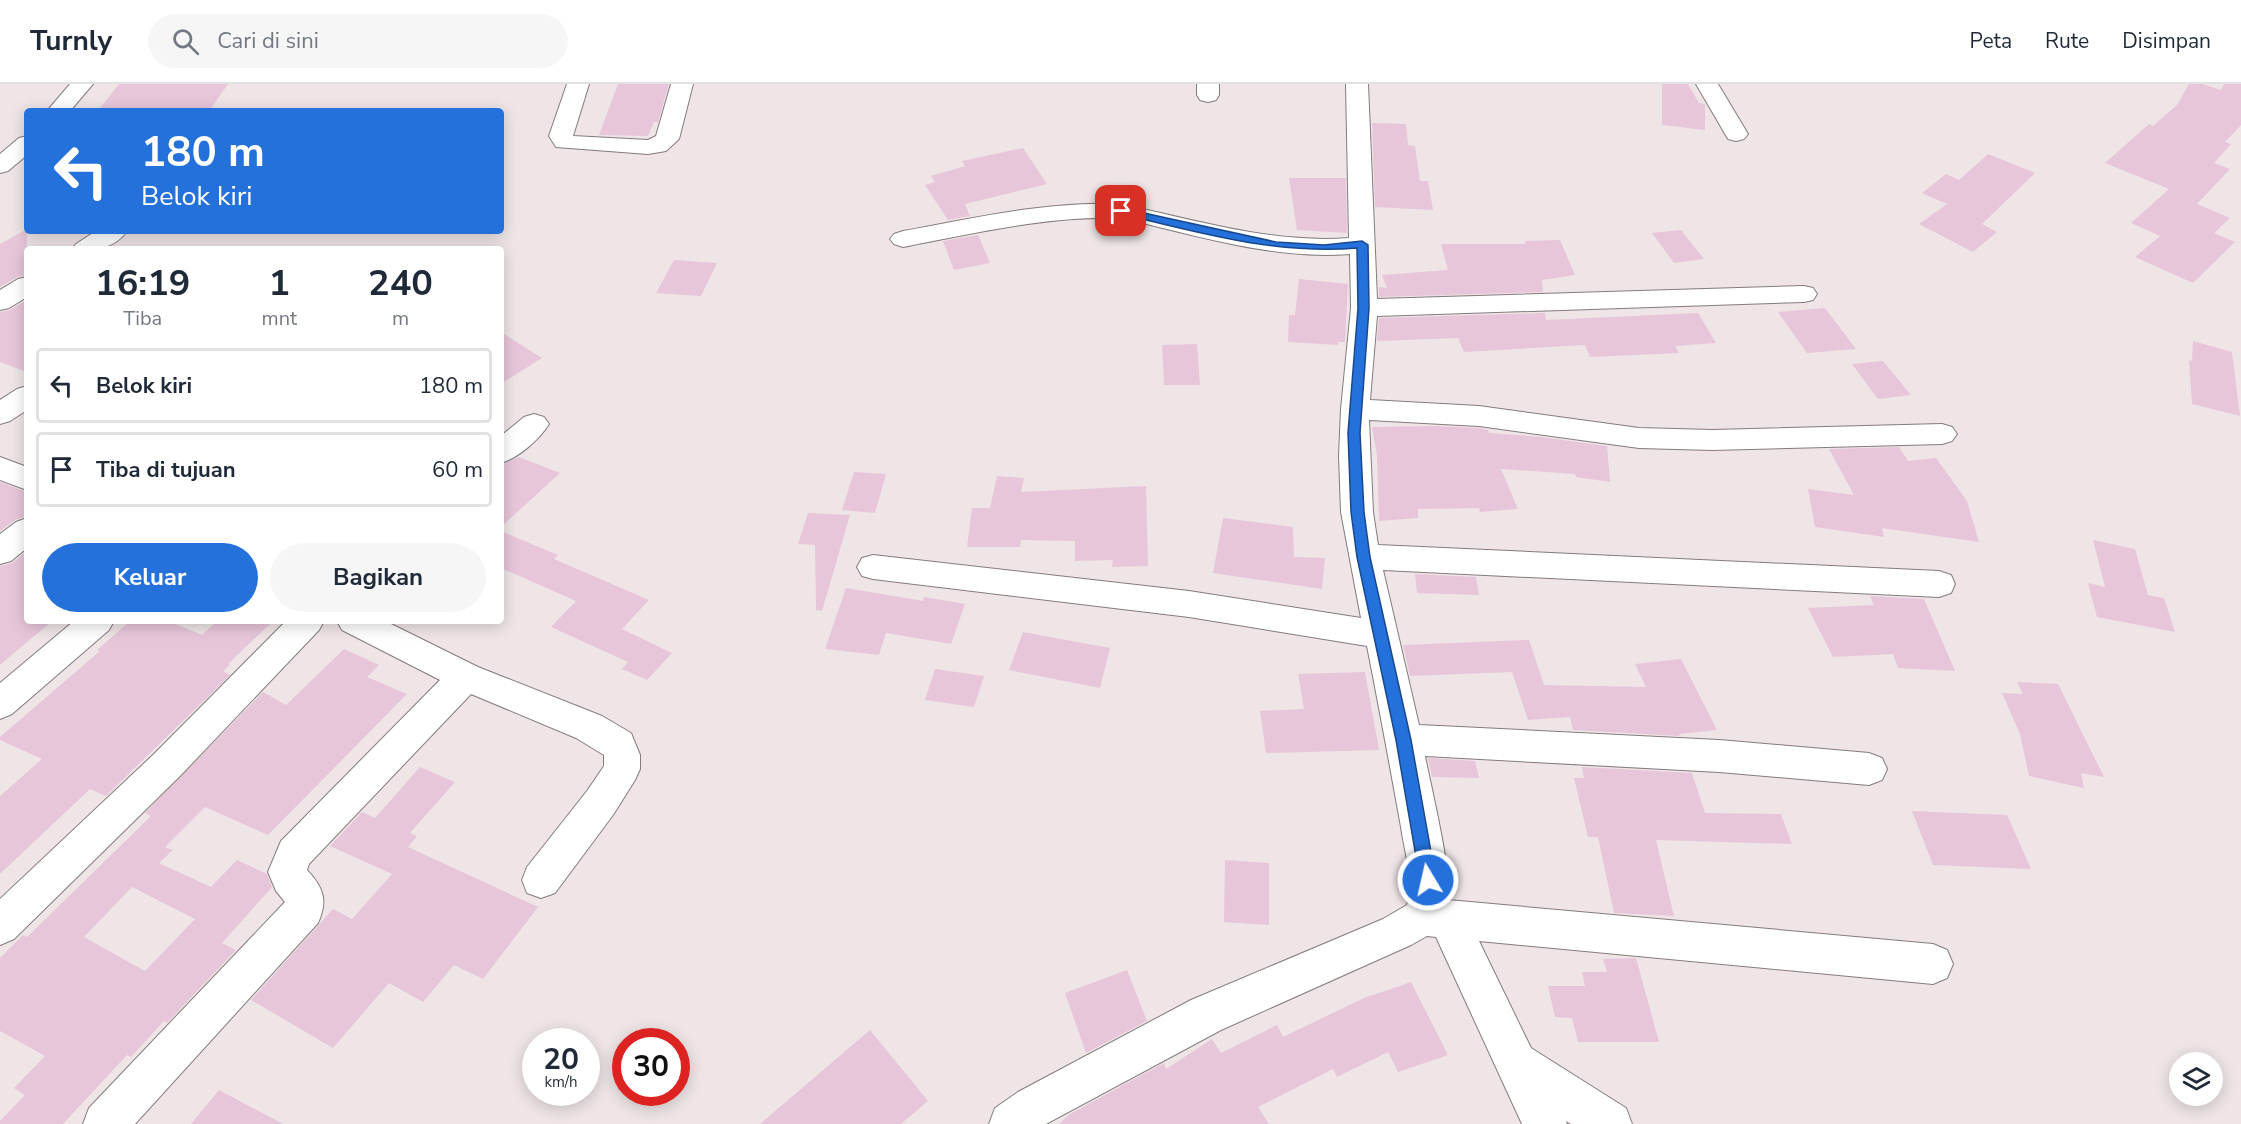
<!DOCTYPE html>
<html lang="id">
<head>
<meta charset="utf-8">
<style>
  body { margin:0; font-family:"Nunito Sans",sans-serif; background:#f6f6f7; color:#1f2937; height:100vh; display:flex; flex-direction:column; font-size:22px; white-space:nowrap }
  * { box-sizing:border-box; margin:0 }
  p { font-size:20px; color:#747a83 }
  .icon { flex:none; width:33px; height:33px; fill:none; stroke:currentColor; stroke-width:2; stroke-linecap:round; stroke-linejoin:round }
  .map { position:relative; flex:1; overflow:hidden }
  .details { position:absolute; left:24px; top:162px; width:480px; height:378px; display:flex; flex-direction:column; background:#fff; border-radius:6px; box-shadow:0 3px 15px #0003 }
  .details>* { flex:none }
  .guide { position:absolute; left:24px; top:24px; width:480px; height:126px; border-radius:6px; box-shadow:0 3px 15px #0003; background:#2571dc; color:#fff; overflow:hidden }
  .tools { position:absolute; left:2169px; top:968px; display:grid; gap:12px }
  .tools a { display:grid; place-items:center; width:54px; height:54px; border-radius:50%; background:#fff; box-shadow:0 3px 15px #0003; font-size:30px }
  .speed { position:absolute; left:522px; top:944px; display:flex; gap:12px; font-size:30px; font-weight:700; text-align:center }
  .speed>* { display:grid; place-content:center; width:78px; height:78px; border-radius:50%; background:#fff; box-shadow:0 3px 15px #0003; line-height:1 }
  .speed small { font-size:15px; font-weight:400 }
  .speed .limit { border:9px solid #d22; background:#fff; color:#111 }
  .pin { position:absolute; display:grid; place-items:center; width:51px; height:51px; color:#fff; margin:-26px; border-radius:12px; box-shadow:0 3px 9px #0006 }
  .me { position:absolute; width:66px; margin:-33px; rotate:351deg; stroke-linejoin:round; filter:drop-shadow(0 0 4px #0008) }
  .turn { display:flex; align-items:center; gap:21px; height:126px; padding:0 18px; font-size:27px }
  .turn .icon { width:78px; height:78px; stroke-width:2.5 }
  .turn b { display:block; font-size:42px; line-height:51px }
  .eta { display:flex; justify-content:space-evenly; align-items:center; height:102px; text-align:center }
  .eta b { font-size:36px; font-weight:700; line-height:42px }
  .cta { display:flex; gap:12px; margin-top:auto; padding:12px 18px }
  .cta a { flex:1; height:69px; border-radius:36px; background:#2571dc; color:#fff; font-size:24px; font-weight:700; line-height:69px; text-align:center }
  .cta a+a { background:#f6f6f7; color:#1f2937 }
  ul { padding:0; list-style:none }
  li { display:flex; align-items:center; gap:18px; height:75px; margin:0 12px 9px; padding:0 6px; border:3px solid #e0e1e3; border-radius:6px }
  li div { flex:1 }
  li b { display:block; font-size:22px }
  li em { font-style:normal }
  header { display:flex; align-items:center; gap:36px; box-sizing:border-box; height:84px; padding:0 30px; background:#fff; border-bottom:2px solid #e0e1e3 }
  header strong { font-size:28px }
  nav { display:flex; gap:33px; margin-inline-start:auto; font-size:21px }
  .search { width:420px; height:54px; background:#f6f6f7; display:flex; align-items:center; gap:15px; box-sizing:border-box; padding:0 21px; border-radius:33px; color:#747a83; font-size:22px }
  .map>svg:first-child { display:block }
  .building { fill:#e7c6d9; fill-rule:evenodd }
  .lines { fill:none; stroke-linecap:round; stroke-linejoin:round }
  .minor-casing { stroke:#847b7d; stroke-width:2 }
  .minor { fill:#fff; fill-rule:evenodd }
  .route { fill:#2571dc; stroke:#18498f; stroke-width:1.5 }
</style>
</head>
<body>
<header>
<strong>Turnly</strong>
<div class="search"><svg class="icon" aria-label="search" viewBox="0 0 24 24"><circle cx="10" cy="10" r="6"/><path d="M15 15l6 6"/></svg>Cari di sini</div>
<nav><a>Peta</a><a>Rute</a><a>Disimpan</a></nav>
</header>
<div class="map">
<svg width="2241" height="1040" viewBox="0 0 2241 1040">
  <rect width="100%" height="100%" fill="#efe5e7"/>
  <g class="building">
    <path d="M119 0H228L209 27H98Z"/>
    <path d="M618 0H669L658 38H654L648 52 599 51Z"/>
    <path d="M1662 0H1688L1699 19 1705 20V46L1662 41Z"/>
    <path d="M2189 0H2203L2221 6 2224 0H2241V41L2225 58 2231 60 2214 79 2230 85 2197 120 2230 134 2214 149 2235 158 2193 199 2135 173 2160 152 2131 139 2169 105 2105 79 2149 40 2153 42 2177 21Z"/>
    <path d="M1372 39 1406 40 1408 61 1415 62 1420 97H1428L1433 126 1375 123Z"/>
    <path d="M1023 64 1047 100 965 120 970 132 948 136 925 101 935 98 931 92 965 82 962 77Z"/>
    <path d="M1988 70 2035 89 1982 140 1997 148 1973 168 1919 140 1947 120 1922 109 1946 90 1959 96Z"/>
    <path d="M1289 94H1346L1347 149 1297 146Z"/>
    <path d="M27 145V191L17 193 0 203V160Z"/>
    <path d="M1681 146 1704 175 1674 179 1652 149Z"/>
    <path d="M978 151 990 179 954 186 943 157Z"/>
    <path d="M1560 156 1575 191 1542 196 1543 208 1379 213V203L1387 204 1382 191 1448 186 1441 160H1526L1525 157Z"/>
    <path d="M674 176 717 179 701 212 656 209Z"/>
    <path d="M1299 195 1348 200 1345 258H1338V261L1288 258 1289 231H1295Z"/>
    <path d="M27 216V288L0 278V228L10 226Z"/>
    <path d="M1825 224 1856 265 1807 269 1778 228Z"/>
    <path d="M1545 229 1546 236 1698 229 1716 259 1675 262 1679 269 1590 273 1585 261 1464 268 1458 254 1377 257 1379 234Z"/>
    <path d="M501 248 542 274 501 300Z"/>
    <path d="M2193 257 2232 268 2240 332 2192 320 2189 276 2192 277Z"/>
    <path d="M1197 260 1200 301H1164L1162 261Z"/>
    <path d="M1883 277 1911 311 1878 315 1852 280Z"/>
    <path d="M1436 342 1479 344 1488 346 1489 349 1541 353 1607 362 1610 398 1576 393 1575 390 1501 385 1518 425 1480 428 1479 424 1418 425V434L1379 437 1377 371 1372 343Z"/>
    <path d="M1899 363 1908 377 1936 374 1967 417 1979 458 1882 444 1884 453 1815 443 1808 405 1854 411 1829 365Z"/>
    <path d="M519 373 560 389 501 443V381Z"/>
    <path d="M854 388 886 390 875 429 842 426Z"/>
    <path d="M997 392 1024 394 1021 408 1146 402 1148 482 1112 483 1113 476 1075 477V457L1021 456 1020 463H967L972 424H990Z"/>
    <path d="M0 398 27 408V432L15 436 0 447Z"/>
    <path d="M808 429 850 431 822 527 816 526 815 461 798 460Z"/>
    <path d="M1223 434 1293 443 1294 473 1325 474 1322 505 1213 489Z"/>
    <path d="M501 447 558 471 554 475 649 516 622 545 672 569 647 596 622 585 628 578 551 543 576 517 501 484Z"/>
    <path d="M2093 456 2135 465 2148 511 2164 514 2175 548 2097 533 2088 499 2105 503Z"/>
    <path d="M27 467V537H52L0 581V482L12 479Z"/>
    <path d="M1415 490 1476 493 1479 511 1417 509Z"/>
    <path d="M846 504 923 517 924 513 965 520 951 560 886 549 879 571 825 565Z"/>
    <path d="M1870 512 1924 515 1955 587 1898 584 1893 570 1833 573 1808 524 1874 521Z"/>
    <path d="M130 537H168L202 551 217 537H273L228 580 230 581 223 587 230 591 106 712 90 705 0 790V712L42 675 0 656V653L100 567 97 566Z"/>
    <path d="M1023 548 1110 564 1100 604 1009 586Z"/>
    <path d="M1529 556 1544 601 1646 603 1635 580 1681 575 1717 646 1679 650 1680 652 1573 646 1570 633 1528 636 1512 588 1410 592 1403 561Z"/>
    <path d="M344 565 379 581 367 593 407 610 268 751 205 723 165 763 173 766 159 779 211 803 237 776 267 790 272 803 222 859 236 866 167 939 164 937 131 973 127 971 63 1040H0V1037L25 1011 14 1004 45 972 0 947V874L23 851 27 853 151 732 145 729 263 608 286 621ZM132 803 195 835 145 887 84 853Z"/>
    <path d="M935 585 984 592 974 623 925 616Z"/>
    <path d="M1365 588 1379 666 1266 669 1260 627 1304 625 1298 590Z"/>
    <path d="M2017 598 2058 600 2104 693 2081 689 2084 704 2029 692 2020 650 2002 609 2023 610Z"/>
    <path d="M1428 674 1475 677 1479 694 1432 693Z"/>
    <path d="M420 683 455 698 410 749 417 752 408 763 538 823 483 895 454 881 423 918 389 899 333 964 251 916 333 825 352 835 392 790 330 762 362 728 375 734Z"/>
    <path d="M1582 683 1692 689 1705 729 1781 730 1792 760 1656 756 1674 832 1614 829 1598 753H1588L1574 694H1584Z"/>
    <path d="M1912 727 2007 731 2031 785 1933 781Z"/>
    <path d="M1225 776 1269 779V841L1224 838Z"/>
    <path d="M1636 874 1659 958H1578L1572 934 1555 933 1548 902H1585L1582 888H1607L1603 875Z"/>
    <path d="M1127 886 1147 937 1086 969 1065 909Z"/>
    <path d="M1411 898 1448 971 1398 988 1388 968 1337 993 1333 985 1258 1023 1269 1040H1059L1070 1030 1164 979 1166 985 1212 955 1221 969 1277 941 1283 953 1364 914Z"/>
    <path d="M870 946 928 1017 901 1040H760Z"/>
    <path d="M219 1006 283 1040H191Z"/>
  </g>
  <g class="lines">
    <g class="minor-casing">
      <g id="minor">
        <path d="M70 0H93L70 27H47Z"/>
        <path d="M567 0H589L573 52 648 56 656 52 671 0H693L679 55 666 67 648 70 556 63 549 52Z"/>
        <path d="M1197 0H1219V11L1216 16 1208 18 1200 16 1197 11Z"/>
        <path d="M1346 0H1368L1377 215 1804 202 1813 204 1817 210 1813 216 1804 218 1377 232 1370 316 1479 322 1639 344 1712 346 1942 340 1952 343 1957 350 1952 357 1942 360 1712 366 1639 364 1479 342 1369 336 1373 428 1378 461 1939 487 1951 491 1955 500 1951 509 1939 513 1383 486 1419 641 1719 656 1869 669 1882 674 1887 685 1882 696 1869 701 1719 688 1425 672C1430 698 1454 798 1448 816L1933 860 1947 866 1953 880 1947 894 1933 900 1479 857 1531 964 1626 1024 1632 1040H1571L1566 1037 1567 1040H1522L1436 853 1427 852 1411 861 1221 946 1046 1040H989L995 1024 1018 1008 1191 916 1383 835 1407 821C1415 798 1404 767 1401 743 1390 683 1379 622 1367 562L1189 533 873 495 862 492 857 483 862 474 873 471 1189 507 1361 534 1341 428 1339 372 1341 325 1351 224 1350 170C1272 176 1196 151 1121 134 1047 132 975 149 903 163L894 160 890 155 894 150 903 147C975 134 1047 117 1121 120 1196 136 1272 160 1349 154Z"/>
        <path d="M1696 0H1718L1748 50 1744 55 1736 57 1728 55Z"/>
        <path d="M27 52V71L8 87 0 89V70L19 54Z"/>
        <path d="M96 147H127C113 167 94 165 72 165L76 160Z"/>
        <path d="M27 193V213L9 224 0 226V206L18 195Z"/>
        <path d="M27 302V326L10 337 0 340V316L17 305Z"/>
        <path d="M534 330 544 333 549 340C539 356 518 374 501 379V352L524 333Z"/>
        <path d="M0 373 27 383V406L0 396Z"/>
        <path d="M27 434V464L11 477 0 480V450L16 438Z"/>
        <path d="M74 537H114L109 546 12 630 0 635V599Z"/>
        <path d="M286 537H324L319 546 180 692 14 855 0 861V815L154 670Z"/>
        <path d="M337 537H385L478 583 602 632 631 649 640 671V685L635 696 613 731 555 809 541 814 527 809 522 796 527 783 587 707 604 682V671L576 654 471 610 309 780 307 786C324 804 328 817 318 839L135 1040H83L89 1024 285 818 276 807 268 788 281 757 440 596 342 546Z"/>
      </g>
    </g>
    <use href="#minor" class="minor"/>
  </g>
  <path class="route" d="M1121 124 1276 158 1324 161 1362 157 1368 161 1369 224 1360 349 1364 428 1370 473 1411 656 1436 796 1434 801 1428 804 1422 801 1420 796 1396 656 1357 473 1351 428 1348 349 1358 224 1357 164C1276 171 1196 148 1118 129L1116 127Z"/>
</svg>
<div class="tools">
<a><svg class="icon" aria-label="layers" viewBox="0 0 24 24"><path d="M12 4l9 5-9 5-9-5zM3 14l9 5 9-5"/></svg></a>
</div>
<div class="speed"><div>20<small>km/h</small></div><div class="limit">30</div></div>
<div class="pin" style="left:1121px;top:127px;background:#d93025"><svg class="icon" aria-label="arrive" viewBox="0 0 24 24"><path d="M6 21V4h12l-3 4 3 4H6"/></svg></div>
<svg class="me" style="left:1428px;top:796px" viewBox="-20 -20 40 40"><circle r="17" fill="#2571dc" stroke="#fff" stroke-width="3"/><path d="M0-11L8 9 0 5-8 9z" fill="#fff"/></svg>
<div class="guide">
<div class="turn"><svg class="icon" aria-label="left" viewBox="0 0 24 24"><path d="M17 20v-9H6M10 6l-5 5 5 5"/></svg><div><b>180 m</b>Belok kiri</div></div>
</div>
<section class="details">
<div class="eta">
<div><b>16:19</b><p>Tiba</p></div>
<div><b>1</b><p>mnt</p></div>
<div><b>240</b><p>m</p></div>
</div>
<ul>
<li><svg class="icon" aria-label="left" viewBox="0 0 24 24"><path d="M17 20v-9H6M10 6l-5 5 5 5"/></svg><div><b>Belok kiri</b></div><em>180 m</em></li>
<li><svg class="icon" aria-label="arrive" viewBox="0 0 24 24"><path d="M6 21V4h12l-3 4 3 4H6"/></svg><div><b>Tiba di tujuan</b></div><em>60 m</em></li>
</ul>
<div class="cta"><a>Keluar</a><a>Bagikan</a></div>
</section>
</div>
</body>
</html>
